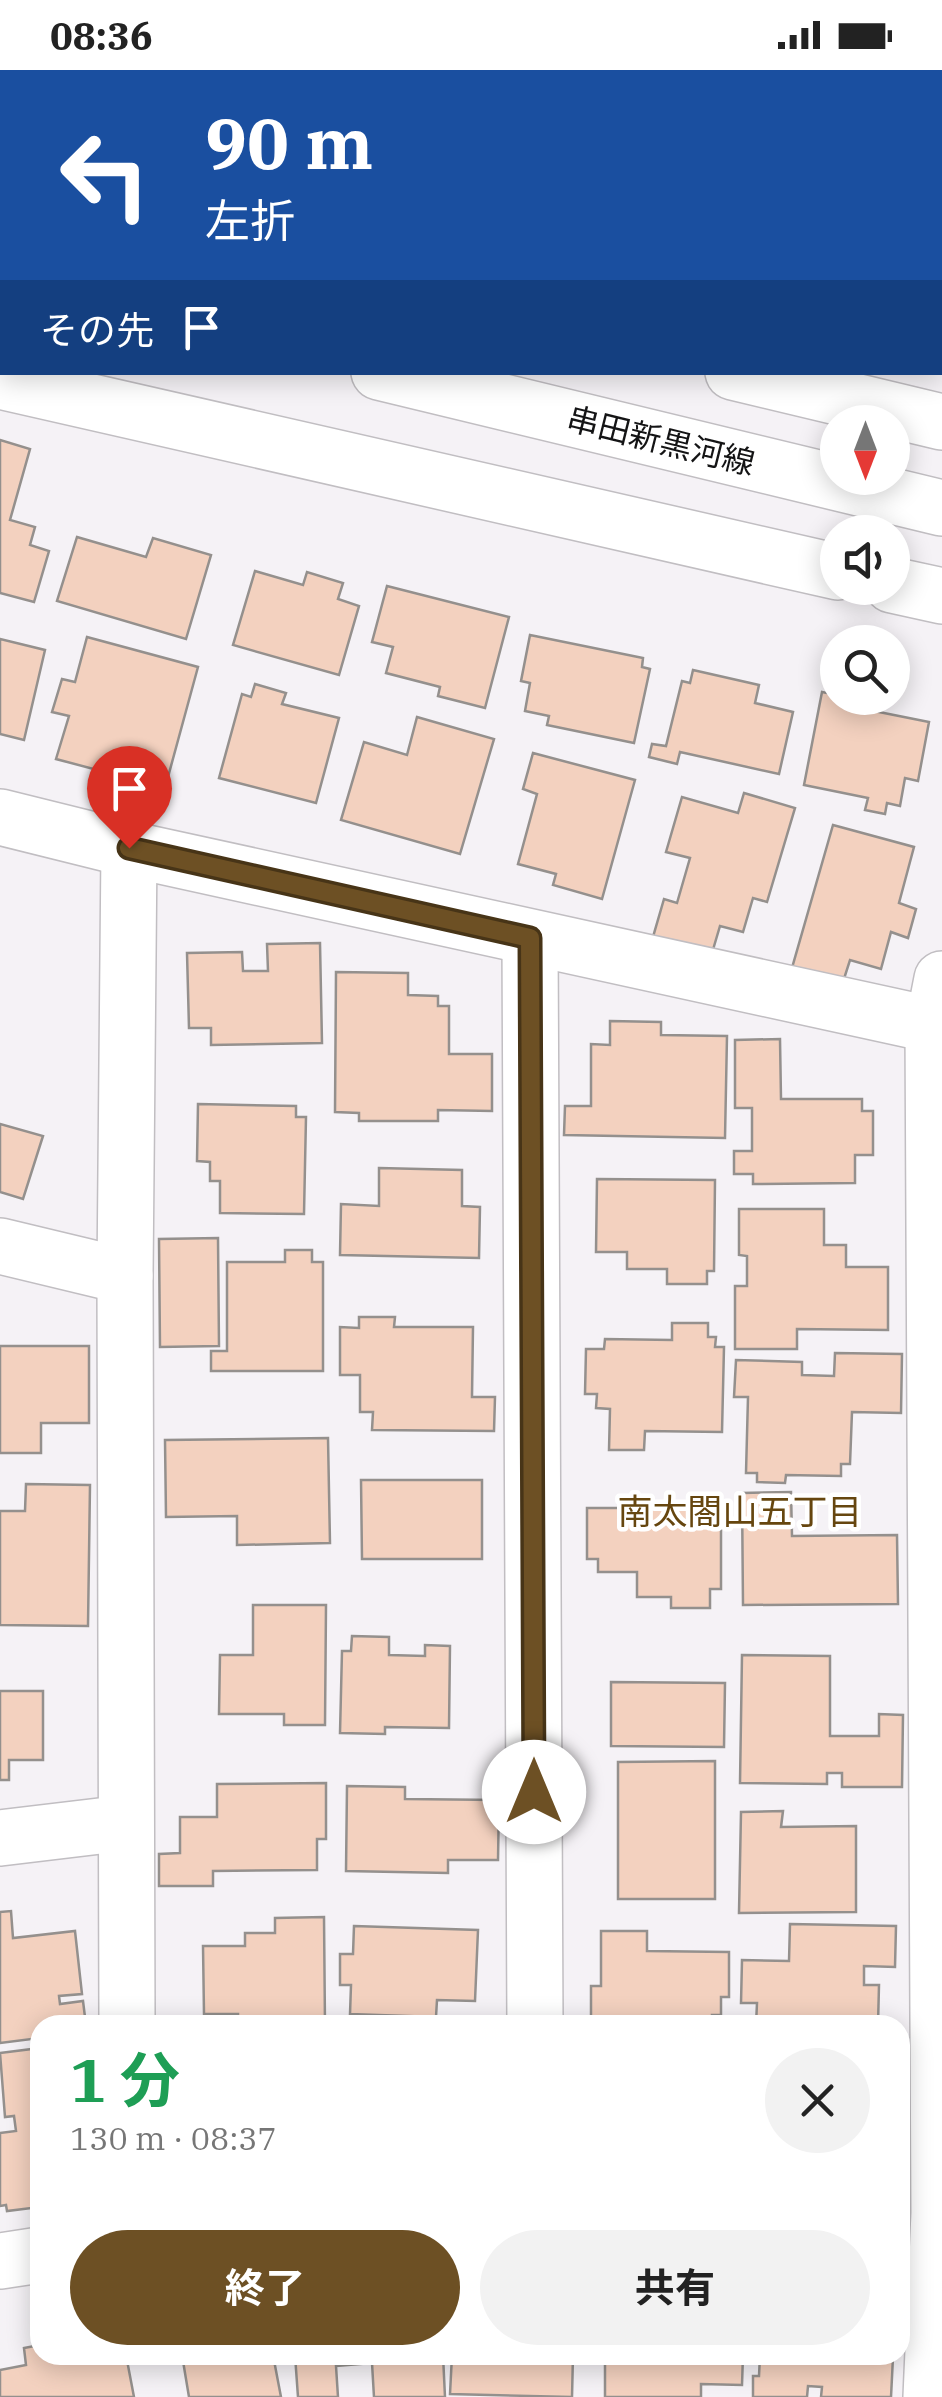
<!DOCTYPE html>
<html lang="ja">
<head>
<meta charset="utf-8">
<style>
  body { margin:0; font-family:"IBM Plex Serif","Noto Sans JP",serif; background:#f2f2f2; color:#222; height:100vh; display:flex; flex-direction:column; font-size:38px; white-space:nowrap }
  * { box-sizing:border-box; margin:0 }
  p { font-size:32px; color:#767676 }
  .icon { flex:none; width:55px; height:55px; fill:none; stroke:currentColor; stroke-width:2; stroke-linecap:round; stroke-linejoin:round }
  .map { position:relative; flex:1; overflow:hidden }
  .side { position:absolute; left:30px; top:1945px; width:880px; height:350px; display:flex; flex-direction:column; background:#fff; border-radius:30px; box-shadow:0 5px 25px #0003 }
  .side>* { flex:none }
  .guide { position:absolute; left:0px; top:0px; width:942px; height:305px; box-shadow:0 5px 25px #0003; background:#1a4fa0; color:#fff; overflow:hidden }
  .needle { width:65px; rotate:180deg }
  .controls { position:absolute; left:820px; top:335px; display:grid; gap:20px }
  .controls a { display:grid; place-items:center; width:90px; height:90px; border-radius:50%; background:#fff; box-shadow:0 5px 25px #0003; font-size:50px }
  .pin { position:absolute; display:grid; place-items:center; width:85px; height:85px; color:#fff; margin:-102px -42px; border-radius:50% 50% 50% 0; rotate:-45deg; box-shadow:0 0 10px #0007 }
  .pin .icon { rotate:45deg }
  .me { position:absolute; width:110px; margin:-55px; rotate:0deg; stroke-linejoin:round; filter:drop-shadow(0 0 8px #0008) }
  .turn { display:flex; align-items:center; gap:35px; height:210px; padding:0 40px; font-size:45px }
  .turn .icon { width:130px; height:130px; stroke-width:2.5 }
  .turn b { display:block; font-size:70px; line-height:85px }
  .then { display:flex; align-items:center; height:95px; padding:0 40px; background:#0003; gap:20px; font-size:38px }
  .round { display:grid; place-items:center; flex:none; width:105px; height:105px; border-radius:52px; background:#f2f2f2 }
  .overview { display:flex; align-items:center; justify-content:space-between; height:170px; padding:0 40px }
  h1 { font-size:60px; font-weight:700; line-height:75px; color:#1e9e55 }
  .action { display:flex; gap:20px; margin-top:auto; padding:20px 40px }
  .action a { flex:1; height:115px; border-radius:60px; background:#6d5024; color:#fff; font-size:40px; font-weight:700; line-height:115px; text-align:center }
  .action a+a { background:#f2f2f2; color:#222 }
  .status { display:flex; justify-content:space-between; align-items:center; height:70px; padding:0 50px; background:#fff; direction:ltr }
  .status svg { height:28px; fill:currentColor }
  .map>svg:first-child { display:block }
  .building { fill:#f3d1bf; stroke:#94908d; stroke-width:2.5 }
  .lines { fill:none; stroke-linecap:round; stroke-linejoin:round }
  .minor-casing { stroke:#c1bec2; stroke-width:58 }
  .secondary-casing { stroke:#c1bec2; stroke-width:58 }
  .minor { stroke:#fff; stroke-width:55 }
  .secondary { stroke:#fff; stroke-width:55 }
  .route-casing { stroke:#473417; stroke-width:25 }
  .route { stroke:#6d5024; stroke-width:18 }
  .labels { text-anchor:middle; dominant-baseline:central; stroke-width:9; stroke-linejoin:round; paint-order:stroke }
  .street-label { font-size:32px; fill:#141415; stroke:#fff }
  .neighbourhood-label { font-size:35px; fill:#66460f; stroke:#fff }
</style>
</head>
<body>
<div class="status"><b>08:36</b><svg viewBox="0 0 49 12"><path d="M0 12V9h3v3zM5 12V6h3v6zM10 12V3h3v9zM15 12V0h3v12zM26 1h20v11H26zM47 4h2v5h-2z"/></svg></div>
<div class="map">
<svg width="942" height="2327" viewBox="0 0 942 2327">
  <rect width="100%" height="100%" fill="#f5f2f6"/>
  <g class="building">
    <path d="M77 0H221V2Z"/>
    <path d="M234 0H367L234 2Z"/>
    <path d="M487 0H606L487 2Z"/>
    <path d="M781 0H920L919 2Z"/>
    <path d="M0 370 30 379 10 450 35 457 30 475 49 481 34 532 0 523Z"/>
    <path d="M77 467 146 487 153 468 211 485 186 569 57 531Z"/>
    <path d="M255 501 303 515 307 502 343 513 338 529 359 536 339 605 233 575Z"/>
    <path d="M387 516 509 547 485 638 438 626 440 617 386 603 393 577 372 572Z"/>
    <path d="M530 565 643 588 642 597 650 599 634 673 547 655 549 646 525 641 530 613 521 611Z"/>
    <path d="M87 567 198 597 165 718 56 689 69 646 52 642 62 609 75 612Z"/>
    <path d="M0 569 45 580 24 670 0 664Z"/>
    <path d="M693 600 759 615 755 633 793 642 779 704 680 682 677 694 649 687 652 674 666 676 682 611 690 613Z"/>
    <path d="M255 614 286 623 282 634 339 648 316 733 219 708 242 624 251 627Z"/>
    <path d="M822 622 838 625V628L871 631 869 640 929 652 918 711 905 708 900 736 887 733 885 744 865 740 868 728 804 715Z"/>
    <path d="M417 647 494 669 460 784 341 750 364 672 407 685Z"/>
    <path d="M533 683 635 710 602 829 553 815 556 804 518 794 537 724 523 719Z"/>
    <path d="M744 723 795 738 767 832 753 828 743 862 720 856 712 883 653 867 664 829 677 833 690 788 666 782 682 727 738 743Z"/>
    <path d="M833 755 914 777 899 833 916 839 908 868 891 862 881 899 850 890 843 912 792 898Z"/>
    <path d="M320 873 322 973 211 975V958H189L187 883 242 882 243 901H268L267 874Z"/>
    <path d="M336 902 408 903V925L438 926V936H449V984H492V1041L438 1040V1051H359V1043L335 1042Z"/>
    <path d="M610 951 661 952V965L727 966 725 1068 564 1065 565 1036H591V974L610 975Z"/>
    <path d="M780 969 781 1029H862V1041H873V1085H855V1113L753 1114V1104H734V1081H752V1038H735V970Z"/>
    <path d="M198 1034 296 1036V1047H306L304 1144 220 1143V1111H210V1092L197 1091Z"/>
    <path d="M0 1054 43 1066 23 1129 0 1122Z"/>
    <path d="M379 1098 462 1100V1136L480 1137 479 1188 340 1185 341 1134 379 1136Z"/>
    <path d="M597 1109 715 1110 714 1201H707V1214H667V1199H627V1182H596Z"/>
    <path d="M739 1139H824V1175H846V1197H888V1260L797 1259V1279H735V1216H747V1186L739 1185Z"/>
    <path d="M218 1168 219 1276 160 1277 159 1169Z"/>
    <path d="M285 1180H312V1192H323V1301H211V1281H227V1192H285Z"/>
    <path d="M359 1247H395L394 1257H473L472 1327H495L494 1361 372 1360 373 1342H360V1305H340V1257L359 1258Z"/>
    <path d="M672 1253H708V1267H716L715 1277H724L722 1362 645 1361 644 1380H609L610 1339 596 1338 597 1324H585L586 1279H604L605 1269 672 1270Z"/>
    <path d="M0 1276H89V1353H41V1383H0Z"/>
    <path d="M835 1283 902 1284 901 1343 852 1342 850 1394H841V1406L786 1405 785 1413 757 1412V1403H746L748 1327H734L736 1290 802 1292V1305L834 1306Z"/>
    <path d="M328 1368 330 1473 237 1475V1446L166 1447 165 1370Z"/>
    <path d="M361 1410H482V1489H362Z"/>
    <path d="M26 1414 90 1415 88 1556 0 1555V1441H25Z"/>
    <path d="M791 1422 792 1466 897 1465 898 1534 743 1535 742 1423Z"/>
    <path d="M587 1438H721V1519H710V1538H671V1527H637V1502H598V1489H587Z"/>
    <path d="M253 1535H326L325 1655H284V1644H219L220 1585H253Z"/>
    <path d="M352 1566 389 1567V1585L425 1586V1575L450 1576 449 1658 385 1657V1664L340 1663 342 1581H351Z"/>
    <path d="M742 1585 830 1586V1666H879V1644L903 1645 902 1717H842V1703H827V1714L740 1713Z"/>
    <path d="M611 1612 725 1613 724 1677 611 1676Z"/>
    <path d="M0 1621H43V1690H9V1710H0Z"/>
    <path d="M715 1691V1829H618V1692Z"/>
    <path d="M326 1713V1769H317V1800L213 1801V1816H159V1784L180 1783V1747H217V1714Z"/>
    <path d="M347 1716 405 1717V1729L499 1730 498 1790H448V1803L346 1801Z"/>
    <path d="M783 1741 781 1757 856 1756V1842L739 1843 741 1742Z"/>
    <path d="M11 1841 13 1868 75 1861 82 1924 59 1926 60 1934 83 1931 86 1955H40V1968L0 1973V1842Z"/>
    <path d="M324 1847 325 1955H238V1944H204L203 1876H245V1863H275V1848Z"/>
    <path d="M790 1854 896 1856 895 1897 864 1896V1915H879L878 1955H756L757 1933H741L742 1890 789 1891Z"/>
    <path d="M354 1856 478 1860 475 1931 437 1930 436 1947 350 1944 351 1915H340V1884H353Z"/>
    <path d="M601 1861H647V1881L729 1882V1927H721V1945H712V1955H591V1916H601Z"/>
    <path d="M40 1978V2137L7 2141 6 2135 0 2136V2063L16 2061 14 2046 5 2047 0 1983Z"/>
    <path d="M40 2275V2285H126L134 2327H0V2300L26 2295 24 2278Z"/>
    <path d="M182 2285H273L281 2327H189Z"/>
    <path d="M295 2285H443L445 2327H374L372 2293 336 2296 338 2327H298Z"/>
    <path d="M452 2285H573L572 2327 450 2324Z"/>
    <path d="M743 2285 742 2315 701 2314V2327H605V2286Z"/>
    <path d="M760 2285 893 2287 891 2327H821L822 2317 808 2316 807 2327H753V2306H759Z"/>
  </g>
  <g class="lines">
    <g class="minor-casing">
      <g id="minor">
        <path d="M416 2V0"/>
        <path d="M0 52 2 53"/>
        <path d="M940 270H942"/>
        <path d="M0 311 838 502"/>
        <path d="M892 515 942 526"/>
        <path d="M0 747 129 779 942 957"/>
        <path d="M530 868 535 1955"/>
        <path d="M0 1176 125 1206"/>
        <path d="M0 1768 125 1753"/>
        <path d="M127 1955 125 1206 129 779"/>
        <path d="M0 2191 40 2185"/>
        <path d="M931 2327 939 2143 933 955 942 909"/>
      </g>
    </g>
    <g class="secondary-casing">
      <g id="secondary">
        <path d="M0 128H2"/>
        <path d="M0 211 2 212"/>
        <path d="M379 302 942 438"/>
        <path d="M733 302 942 352"/>
      </g>
    </g>
    <use href="#minor" class="minor"/>
    <use href="#secondary" class="secondary"/>
  </g>
  <g class="lines">
    <g class="route-casing">
      <path id="route" d="M129 778 530 868 534 1722"/>
    </g>
    <use href="#route" class="route"/>
  </g>
  <g class="labels">
    <g class="street-label">
      <text transform="translate(661 370) rotate(14)">串田新黒河線</text>
    </g>
    <g class="neighbourhood-label">
      <text x="740" y="1441">南太閤山五丁目</text>
    </g>
  </g>
</svg>
<div class="controls">
<a><svg class="needle" viewBox="-14 -14 28 28"><path d="M0-13l5 13h-10z" fill="#e53935"/><path d="M0 13l5-13h-10z" fill="#767676"/></svg></a>
<a><svg class="icon" aria-label="sound" viewBox="0 0 24 24"><path d="M4 9h4l5-4v14l-5-4H4zM17 9q2 3 0 6"/></svg></a>
<a><svg class="icon" aria-label="search" viewBox="0 0 24 24"><circle cx="10" cy="10" r="6"/><path d="M15 15l6 6"/></svg></a>
</div>
<div class="pin" style="left:129px;top:778px;background:#d93025"><svg class="icon" aria-label="arrive" viewBox="0 0 24 24"><path d="M6 21V4h12l-3 4 3 4H6"/></svg></div>
<svg class="me" style="left:534px;top:1722px" viewBox="-20 -20 40 40"><circle r="19" fill="#fff"/><path d="M0-13L10 11 0 6-10 11z" fill="#6d5024"/></svg>
<div class="guide">
<div class="turn"><svg class="icon" aria-label="left" viewBox="0 0 24 24"><path d="M17 20v-9H6M10 6l-5 5 5 5"/></svg><div><b>90 m</b>左折</div></div>
<div class="then">その先<svg class="icon" aria-label="arrive" viewBox="0 0 24 24"><path d="M6 21V4h12l-3 4 3 4H6"/></svg></div>
</div>
<section class="side">
<div class="overview"><div><h1>1 分</h1><p>130 m · 08:37</p></div><a class="round"><svg class="icon" aria-label="close" viewBox="0 0 24 24"><path d="M6 6l12 12M18 6L6 18"/></svg></a></div>
<div class="action"><a>終了</a><a>共有</a></div>
</section>
</div>
</body>
</html>
